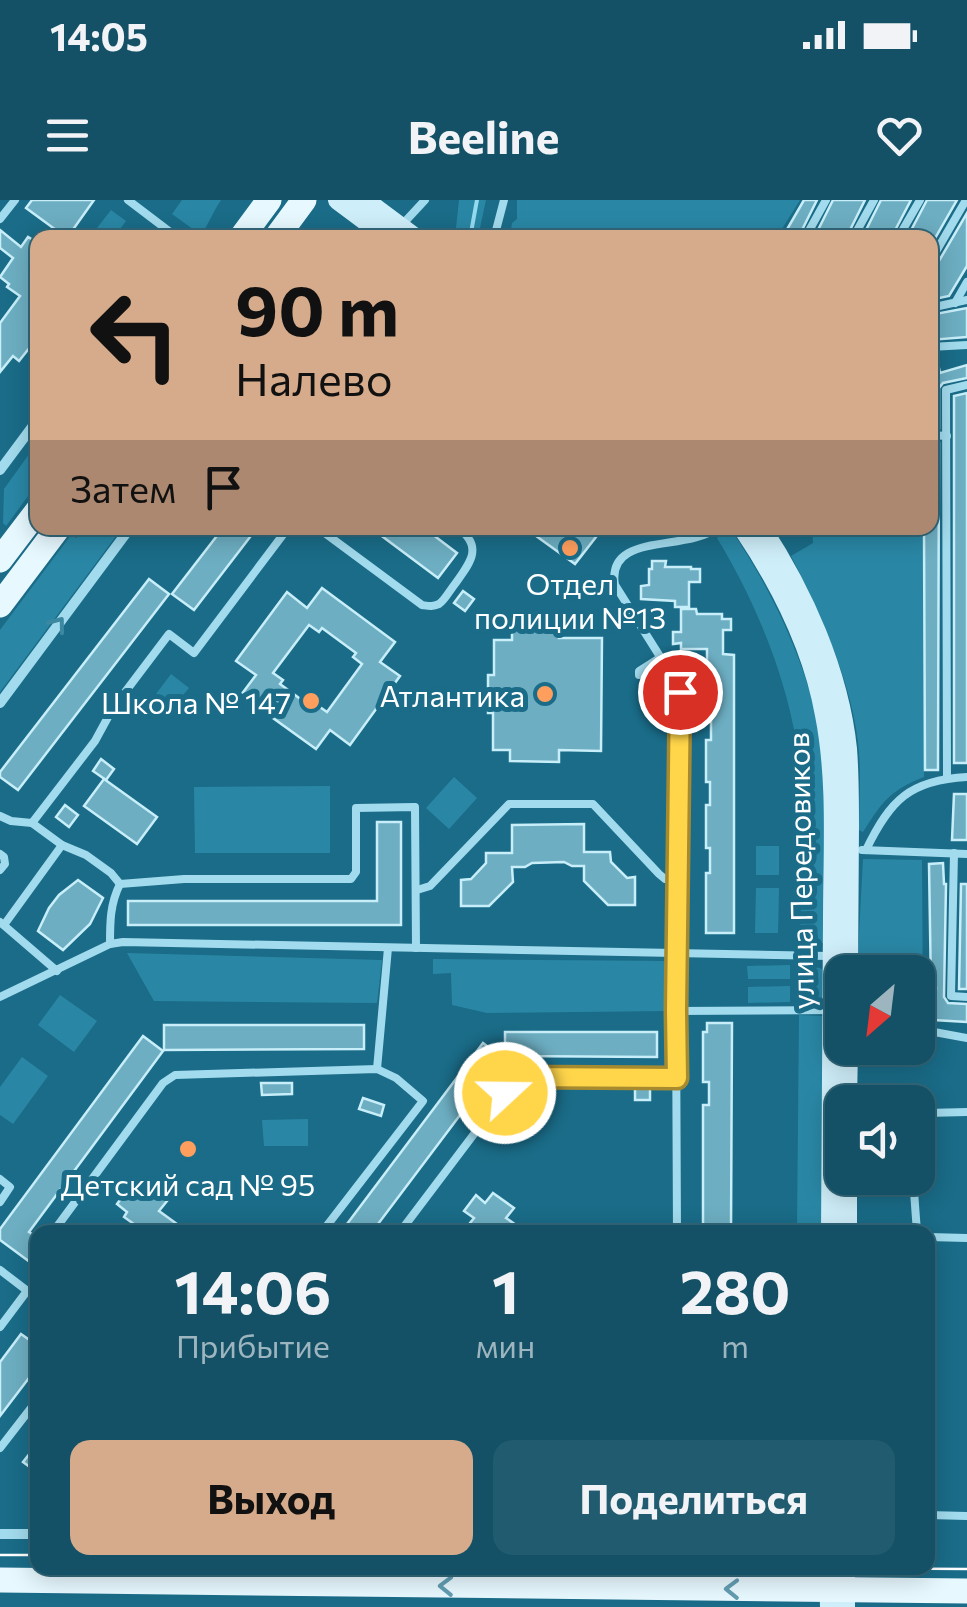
<!DOCTYPE html>
<html lang="ru">
<head>
<meta charset="utf-8">
<style>
  body { margin:0; font-family:Commissioner,sans-serif; background:#215b6f; color:#f1f3f6; height:100vh; display:flex; flex-direction:column; font-size:38px; white-space:nowrap }
  * { box-sizing:border-box; margin:0 }
  p { font-size:32px; color:#9db5bf }
  .icon { flex:none; width:55px; height:55px; fill:none; stroke:currentColor; stroke-width:2; stroke-linecap:round; stroke-linejoin:round }
  .map { position:relative; flex:1; overflow:hidden }
  .details { position:absolute; left:30px; top:1025px; width:905px; height:350px; display:flex; flex-direction:column; background:#145166; border-radius:20px; box-shadow:0 5px 25px #0003,0 0 0 2px #33687a }
  .details>* { flex:none }
  .banner { position:absolute; left:30px; top:30px; width:908px; height:305px; border-radius:20px; box-shadow:0 5px 25px #0003,0 0 0 2px #33687a; background:#d6ab8b; color:#111; overflow:hidden }
  .needle { width:65px; rotate:208deg }
  .buttons { position:absolute; left:825px; top:755px; display:grid; gap:20px }
  .buttons a { display:grid; place-items:center; width:110px; height:110px; border-radius:20px; background:#145166; box-shadow:0 5px 25px #0003,0 0 0 2px #33687a; font-size:50px }
  .pin { position:absolute; display:grid; place-items:center; width:85px; height:85px; color:#fff; margin:-42px; border:5px solid #fff; border-radius:50%; box-shadow:0 2px 10px #0007 }
  .me { position:absolute; width:110px; margin:-55px; rotate:69deg; stroke-linejoin:round; filter:drop-shadow(0 0 8px #0008) }
  .turn { display:flex; align-items:center; gap:35px; height:210px; padding:0 40px; font-size:45px }
  .turn .icon { width:130px; height:130px; stroke-width:2.5 }
  .turn b { display:block; font-size:70px; line-height:85px }
  .then { display:flex; align-items:center; height:95px; padding:0 40px; background:#0003; gap:20px; font-size:38px }
  .eta { display:flex; justify-content:space-evenly; align-items:center; height:170px; text-align:center }
  .eta b { font-size:60px; font-weight:700; line-height:70px }
  .cta { display:flex; gap:20px; margin-top:auto; padding:20px 40px }
  .cta a { flex:1; height:115px; border-radius:20px; background:#d6ab8b; color:#111; font-size:40px; font-weight:700; line-height:115px; text-align:center }
  .cta a+a { background:#215b6f; color:#f1f3f6 }
  .status { display:flex; justify-content:space-between; align-items:center; height:70px; padding:0 50px; background:#145166; direction:ltr }
  .status svg { height:28px; fill:currentColor }
  header { display:flex; justify-content:space-between; align-items:center; height:130px; padding:0 40px; background:#145166; font-size:45px; font-weight:700 }
  .map>svg:first-child { display:block }
  .green { fill:#2987a5 }
  .lines { fill:none; stroke-linecap:round; stroke-linejoin:round }
  .stream { stroke:#94dbef; stroke-width:4 }
  .building { fill:#6daec2; stroke:#c7eef9; stroke-width:2.5; fill-rule:evenodd }
  .lane { stroke:#a2dbed; stroke-width:8 }
  .street { stroke:#a2dbed; stroke-width:10 }
  .secondary { stroke:#ceeef9; stroke-width:20 }
  .primary { stroke:#e7f8ff; stroke-width:25 }
  .tram { stroke:#fff; stroke-width:2.5 }
  .oneway { stroke:#3c88a1 }
  .oneway2 { stroke:#629db2 }
  .route-casing { stroke:#a68a30; stroke-width:25 }
  .route { stroke:#ffd54a; stroke-width:18 }
  .poi-dot { fill:#ff9e5d; stroke:#1a6c88; stroke-width:4 }
  .labels { text-anchor:middle; dominant-baseline:central; stroke-width:10; stroke-linejoin:round; paint-order:stroke }
  .poi-label { font-size:30px; fill:#fff; stroke:#1a6c88 }
  .street-label { font-size:30px; fill:#fff; stroke:#1a6c88 }
</style>
</head>
<body>
<div class="status"><b>14:05</b><svg viewBox="0 0 49 12"><path d="M0 12V9h3v3zM5 12V6h3v6zM10 12V3h3v9zM15 12V0h3v12zM26 1h20v11H26zM47 4h2v5h-2z"/></svg></div>
<header><svg class="icon" aria-label="menu" viewBox="0 0 24 24"><path d="M4 6h16M4 12h16M4 18h16"/></svg>Beeline<svg class="icon" aria-label="heart" viewBox="0 0 24 24"><path d="M12 20l-8-8c-3-5 5-10 8-4 3-6 11-1 8 4z"/></svg></header>
<div class="map">
<svg width="967" height="1407" viewBox="0 0 967 1407">
  <rect width="100%" height="100%" fill="#1a6c88"/>
  <g class="green">
    <path d="M182 0H221C213 12 209 23 201 35L172 14Z"/>
    <path d="M459 0H486L478 37H455Z"/>
    <path d="M517 0H800L777 37H510L512 23 517 19Z"/>
    <path d="M111 10 126 21 114 37H90Z"/>
    <path d="M37 243V284L6 326 3 323 4 289Z"/>
    <path d="M83 328H122L0 492V430L71 335 76 338Z"/>
    <path d="M730 328C774 393 816 480 823 559 825 579 824 600 824 620 824 661 824 702 825 743L800 742C801 696 804 650 803 604 800 511 765 417 717 338Z"/>
    <path d="M812 328H920L924 339V577C889 591 883 601 863 632L859 630C859 604 861 578 859 553 855 489 820 412 791 356L813 343Z"/>
    <path d="M171 474 189 488 173 507 156 494Z"/>
    <path d="M454 577 477 598 449 629 426 608Z"/>
    <path d="M330 586V653H195L194 587Z"/>
    <rect x="756" y="646" width="23" height="29"/>
    <path d="M863 659 922 660 923 821H918V772H857Z"/>
    <path d="M756 688H779L778 733H755Z"/>
    <path d="M127 753 382 760 377 803 154 801Z"/>
    <path d="M433 759 669 761 668 811 487 813 452 805 451 773 433 774Z"/>
    <path d="M790 765V779H748L747 766Z"/>
    <path d="M799 765 814 766 825 770V804H799Z"/>
    <path d="M790 786V802L748 803V787Z"/>
    <path d="M60 795 97 821 74 852 38 825Z"/>
    <path d="M799 815 824 816 823 1032H797Z"/>
    <path d="M22 857 48 876 13 924 0 915V887Z"/>
    <path d="M308 919V946H264L262 920Z"/>
  </g>
  <g class="lines">
    <path class="stream" d="M470 38 477 0"/>
  </g>
  <g class="building">
    <path d="M32 0H94L67 38H50L56 30 26 8Z"/>
    <path d="M804 0H817L798 38H782Z"/>
    <path d="M833 0H865L846 38H814Z"/>
    <path d="M881 0H911L891 38H862Z"/>
    <path d="M927 0H957L930 47V38H907Z"/>
    <path d="M967 13V66L949 96 930 100V69L936 66Z"/>
    <path d="M0 30 21 47 28 37 38 43V137L19 161 13 156 0 172V123L20 96 7 87 9 84 0 77 13 58 0 48Z"/>
    <path d="M967 108V137L930 140V115Z"/>
    <path d="M930 154H936L940 173 967 165V178L943 183 939 188V228H930Z"/>
    <path d="M967 193V563H954V196Z"/>
    <path d="M930 243H939L938 570H925L924 328H930Z"/>
    <path d="M223 328H257L194 410 172 394Z"/>
    <path d="M371 328H424L457 353 438 378Z"/>
    <path d="M525 328H603L575 364Z"/>
    <path d="M652 361H666L665 367H691V369H700V382H689V407H675V401L641 399V386L649 385V369H652Z"/>
    <path d="M149 379 169 394 18 590 0 577V572Z"/>
    <path d="M322 388 395 442 380 462 400 476 350 545 330 530 316 549 241 495 256 475 236 461 287 392 307 408ZM309 425 319 432 322 428 356 453 353 457 362 464 327 512 317 505 314 509 280 484 283 480 273 473Z"/>
    <path d="M463 391 474 399 465 411 454 403Z"/>
    <path d="M681 409H696L697 414H722V419H731V430H723V454L734 455V733H706V673H710V648H706V605H710V582H706V540H711V513H707V449H681V443L673 444V432H681Z"/>
    <path d="M512 428 559 429V438H602L601 551 559 550V562L510 561V550H493V513H488V475H494V440H512Z"/>
    <path d="M101 559 114 569 106 580 93 571Z"/>
    <path d="M104 579 157 617 137 644 84 606Z"/>
    <path d="M954 594H967V640H952Z"/>
    <path d="M65 605 78 615 69 627 56 617Z"/>
    <path d="M377 622H401V725H128V701H377Z"/>
    <path d="M584 624V652H610L611 662 627 678 635 677V705H608L584 681V666H572L564 662 532 663 525 667H512L513 682 489 706H461V680L471 679 486 663V653H512V625Z"/>
    <path d="M943 663 944 684H946L944 797 948 803 967 804V822L934 820 936 788H931L929 664Z"/>
    <path d="M78 680 103 698 90 724 63 750 38 731 49 708 59 695Z"/>
    <path d="M961 684H967V789H959Z"/>
    <path d="M707 823H732L731 1032H703V905H709V882H703V832H707Z"/>
    <path d="M164 825H364V849L164 850Z"/>
    <path d="M505 832H657V857L505 856Z"/>
    <path d="M143 836 163 851 29 1032 38 1038V1068L0 1040V1029Z"/>
    <path d="M483 843 503 858 372 1032H341Z"/>
    <path d="M261 883H292V894L262 895Z"/>
    <rect x="635" y="886" width="15" height="14"/>
    <path d="M363 898 384 905 381 916 359 909Z"/>
    <path d="M146 986 167 1001 159 1011 188 1032H145L124 1017 127 1012 117 1004 128 989 138 996Z"/>
    <path d="M493 993 514 1008 506 1018 516 1025 510 1032H482L470 1023 474 1018 464 1011 476 995 485 1003Z"/>
    <path d="M21 1134 38 1146V1166L0 1216V1162Z"/>
    <path d="M38 1243V1273L23 1262Z"/>
  </g>
  <g class="lines">
    <g class="lane">
      <path d="M128 0 178 38"/>
      <path d="M0 19 15 0"/>
      <path d="M400 27 425 0"/>
      <path d="M494 38 504 0"/>
      <path d="M805 38 826 0"/>
      <path d="M853 38 874 0"/>
      <path d="M898 38 920 0"/>
      <path d="M930 62 966 0"/>
      <path d="M955 103 967 82"/>
      <path d="M930 108 967 100"/>
      <path d="M930 147 967 145"/>
      <path d="M930 235 947 236"/>
      <path d="M318 328 422 405C429 406 432 407 439 404 445 400 450 390 455 384 470 363 484 347 458 328"/>
      <path d="M639 475V471L661 457"/>
      <path d="M947 578 946 190 967 185"/>
      <path d="M0 616 11 621 32 623 62 645 86 655 111 673 120 684"/>
      <path d="M32 623 95 541 113 508 169 434 194 453 288 328"/>
      <path d="M862 650 967 654"/>
      <path d="M866 650C890 600 910 580 967 577"/>
      <path d="M954 653 951 796 967 797"/>
      <path d="M0 654 4 657 5 664 0 670"/>
      <path d="M120 684 184 679H351L356 672V608L415 607 416 748"/>
      <path d="M417 690 430 686 509 604H593L659 674 665 679 678 680"/>
      <path d="M0 722 57 771"/>
      <path d="M4 725 62 645"/>
      <path d="M110 744C110 722 110 704 120 684"/>
      <path d="M0 797 110 744 123 742 828 756"/>
      <path d="M676 811 842 810"/>
      <path d="M918 829 967 838"/>
      <path d="M377 869 388 748"/>
      <path d="M918 935 926 913 967 912"/>
      <path d="M913 978 917 1032"/>
      <path d="M0 979 10 987 0 1002"/>
      <path d="M53 1032 163 883 175 875 377 869 396 878 423 901 322 1032"/>
      <path d="M400 1032 517 877 677 878"/>
      <path d="M677 1032 676 811 681 502 676 482 615 385C606 332 685 352 717 328"/>
      <path d="M928 1037 967 1038"/>
      <path d="M0 1070 38 1099"/>
      <path d="M0 1127 27 1091"/>
      <path d="M0 1248 38 1199"/>
      <path d="M928 1259 931 1240"/>
      <path d="M928 1315 967 1316"/>
    </g>
    <g class="street">
      <path d="M0 270 38 219"/>
      <path d="M0 503 130 328"/>
      <path d="M0 1334H38"/>
      <path d="M516 1368 535 1381"/>
    </g>
    <g class="secondary">
      <path d="M338 0 389 38"/>
      <path d="M364 0 415 38"/>
      <path d="M743 328C780 383 813 448 825 515 838 581 833 653 833 720 832 824 832 928 831 1032"/>
      <path d="M761 328C803 392 839 472 847 549 849 574 849 600 849 626 849 675 848 724 848 772"/>
      <path d="M847 902 848 848"/>
      <path d="M847 1032V978"/>
      <path d="M829 1368 830 1407"/>
      <path d="M845 1368V1407"/>
    </g>
    <g class="primary">
      <path d="M241 38 269 0"/>
      <path d="M276 38 304 0"/>
      <path d="M0 360 38 310"/>
      <path d="M0 405 58 328"/>
      <path d="M0 1380 967 1391"/>
    </g>
    <g class="tram">
      <path d="M0 1355H38"/>
      <path d="M808 1368 967 1369"/>
    </g>
  </g>
  <defs><path id="oneway-chevron" d="M-2-3.5L2.5 0L-2 3.5" fill="none" stroke-width="1.6" stroke-linecap="round" stroke-linejoin="round" transform="scale(2.5)"/></defs>
  <use class="oneway" href="#oneway-chevron" transform="translate(58 424) rotate(-53)"/>
  <g class="oneway2">
    <use href="#oneway-chevron" transform="translate(446 1386) rotate(-179)"/>
    <use href="#oneway-chevron" transform="translate(732 1389) rotate(-179)"/>
  </g>
  <g class="lines">
    <g class="route-casing">
      <path id="route" d="M505 893 517 877 677 878 676 810 680 492"/>
    </g>
    <use href="#route" class="route"/>
  </g>
  <g class="poi-dot">
    <circle cx="570" cy="348" r="10"/>
    <circle cx="545" cy="494" r="10"/>
    <circle cx="311" cy="501" r="10"/>
    <circle cx="188" cy="949" r="10"/>
  </g>
  <g class="labels">
    <g class="poi-label">
      <text x="570" y="382">Отдел<tspan x="570" dy="34">полиции №13</tspan></text>
      <text x="525" y="494" text-anchor="end">Атлантика</text>
      <text x="291" y="501" text-anchor="end">Школа № 147</text>
      <text x="188" y="983">Детский сад № 95</text>
    </g>
    <g class="street-label">
      <text transform="translate(799 671) rotate(-91)">улица Передовиков</text>
    </g>
  </g>
</svg>
<div class="buttons">
<a><svg class="needle" viewBox="-14 -14 28 28"><path d="M0-13l5 13h-10z" fill="#e53935"/><path d="M0 13l5-13h-10z" fill="#9db5bf"/></svg></a>
<a><svg class="icon" aria-label="sound" viewBox="0 0 24 24"><path d="M4 9h4l5-4v14l-5-4H4zM17 9q2 3 0 6"/></svg></a>
</div>
<div class="pin" style="left:680px;top:492px;background:#d93025"><svg class="icon" aria-label="arrive" viewBox="0 0 24 24"><path d="M6 21V4h12l-3 4 3 4H6"/></svg></div>
<svg class="me" style="left:505px;top:893px" viewBox="-20 -20 40 40"><circle r="17" fill="#ffd54a" stroke="#fff" stroke-width="3"/><path d="M0-11L8 9 0 5-8 9z" fill="#fff"/></svg>
<div class="banner">
<div class="turn"><svg class="icon" aria-label="left" viewBox="0 0 24 24"><path d="M17 20v-9H6M10 6l-5 5 5 5"/></svg><div><b>90 m</b>Налево</div></div>
<div class="then">Затем<svg class="icon" aria-label="arrive" viewBox="0 0 24 24"><path d="M6 21V4h12l-3 4 3 4H6"/></svg></div>
</div>
<section class="details">
<div class="eta">
<div><b>14:06</b><p>Прибытие</p></div>
<div><b>1</b><p>мин</p></div>
<div><b>280</b><p>m</p></div>
</div>
<div class="cta"><a>Выход</a><a>Поделиться</a></div>
</section>
</div>
</body>
</html>
